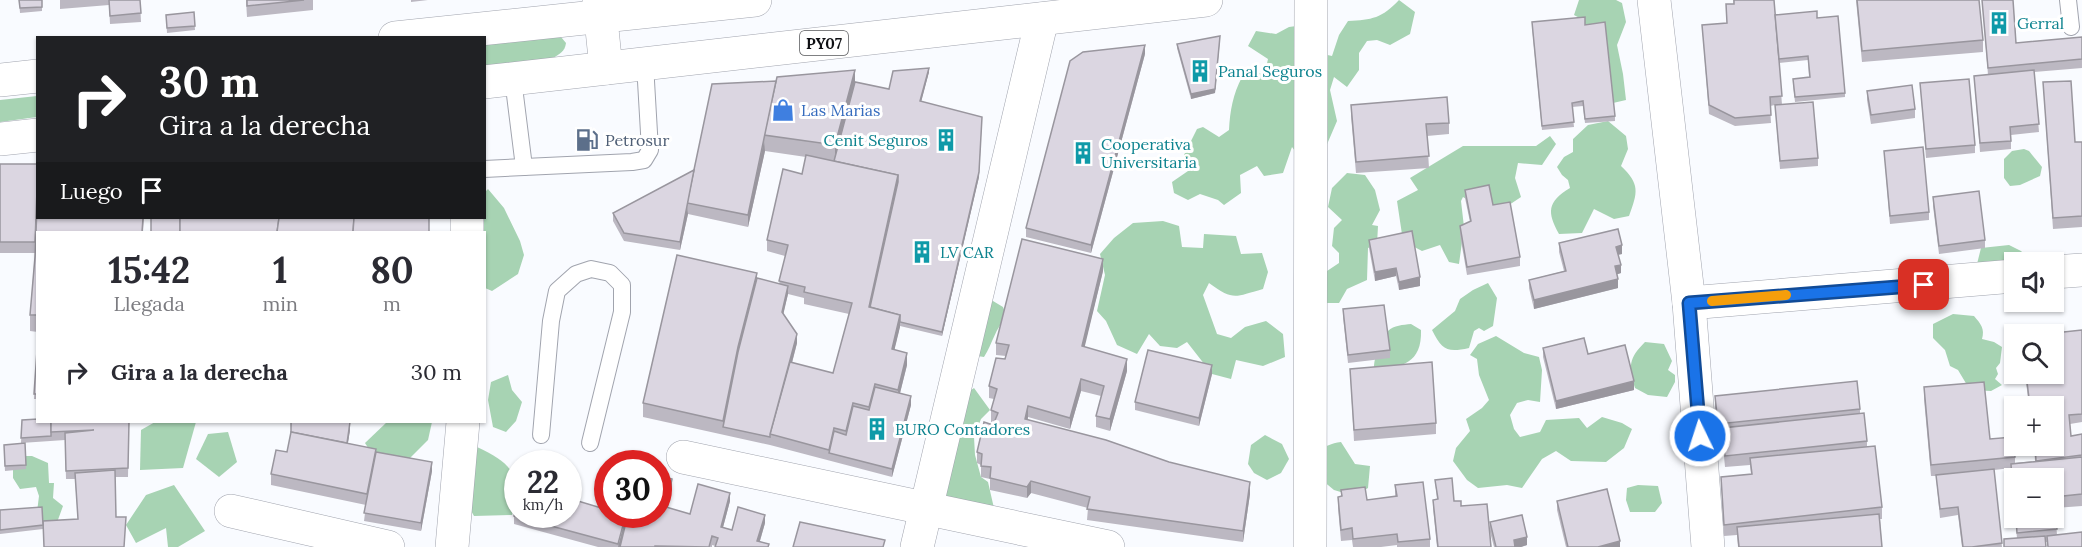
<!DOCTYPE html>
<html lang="es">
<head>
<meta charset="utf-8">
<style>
  body { margin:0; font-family:Lora,serif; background:#f7f7f7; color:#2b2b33; height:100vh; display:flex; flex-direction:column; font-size:22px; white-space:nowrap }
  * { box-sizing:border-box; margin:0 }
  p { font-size:20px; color:#7c7c81 }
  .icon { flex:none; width:33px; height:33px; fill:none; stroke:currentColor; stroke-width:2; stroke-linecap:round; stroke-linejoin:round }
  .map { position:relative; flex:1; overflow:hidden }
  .drawer { position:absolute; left:36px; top:231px; width:450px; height:192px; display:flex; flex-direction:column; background:#fff; border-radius:0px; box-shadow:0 2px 4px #0004 }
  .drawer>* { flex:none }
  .guide { position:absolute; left:36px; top:36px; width:450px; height:183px; border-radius:0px; box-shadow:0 2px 4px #0004; background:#202124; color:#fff; overflow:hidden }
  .tools { position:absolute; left:2004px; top:252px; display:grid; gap:12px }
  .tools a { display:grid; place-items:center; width:60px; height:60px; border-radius:0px; background:#fff; box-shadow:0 2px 4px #0004; font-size:30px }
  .speed { position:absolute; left:504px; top:450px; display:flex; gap:12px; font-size:30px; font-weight:700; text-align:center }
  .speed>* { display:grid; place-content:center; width:78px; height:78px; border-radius:50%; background:#fff; box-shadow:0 2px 4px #0004; line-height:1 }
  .speed small { font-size:15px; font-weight:400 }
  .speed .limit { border:9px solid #d22; background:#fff; color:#111 }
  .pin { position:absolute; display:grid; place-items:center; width:51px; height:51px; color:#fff; margin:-26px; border-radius:12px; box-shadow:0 3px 9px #0006 }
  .me { position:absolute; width:66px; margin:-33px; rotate:356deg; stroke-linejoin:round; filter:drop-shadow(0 0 4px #0008) }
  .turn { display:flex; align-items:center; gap:21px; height:126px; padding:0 24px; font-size:27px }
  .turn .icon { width:78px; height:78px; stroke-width:2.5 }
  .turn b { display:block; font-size:42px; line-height:51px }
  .then { display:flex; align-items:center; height:57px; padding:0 24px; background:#0003; gap:12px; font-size:22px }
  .eta { display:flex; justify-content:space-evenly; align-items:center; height:102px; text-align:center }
  .eta b { font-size:36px; font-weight:800; line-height:42px }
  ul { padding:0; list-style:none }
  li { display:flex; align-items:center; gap:18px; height:78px; padding:0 24px }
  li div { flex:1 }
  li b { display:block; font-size:22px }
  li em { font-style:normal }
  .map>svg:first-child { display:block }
  .green { fill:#a7d3b3 }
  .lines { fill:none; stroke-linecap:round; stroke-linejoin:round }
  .service-casing { stroke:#a1a4ae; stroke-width:18 }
  .minor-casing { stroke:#a1a4ae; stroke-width:34 }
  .primary-casing { stroke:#a1a4ae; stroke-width:34 }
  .service { stroke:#fff; stroke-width:16 }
  .minor { stroke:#fff; stroke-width:33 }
  .primary { stroke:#fff; stroke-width:33 }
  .wall { fill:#bcb8c2; fill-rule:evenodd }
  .shaded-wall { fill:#99969e }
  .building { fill:#dbd6e1; stroke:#99969e; stroke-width:1.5 }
  .route-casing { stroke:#114b97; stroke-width:15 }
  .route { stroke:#1a73e8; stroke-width:10 }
  .slow { stroke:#f59e0b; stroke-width:10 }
  .labels { text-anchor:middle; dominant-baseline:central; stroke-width:6; stroke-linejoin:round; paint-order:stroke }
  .shield { fill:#fff; stroke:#56575a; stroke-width:1.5 }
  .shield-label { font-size:15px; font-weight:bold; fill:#0e0f13 }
  .culture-label { font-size:16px; fill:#0d838f; stroke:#fff; text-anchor:start }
  .shop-label { font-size:16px; fill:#366cbe; stroke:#fff; text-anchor:start }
  .service-label { font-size:16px; fill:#4e5e75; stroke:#fff; text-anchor:start }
</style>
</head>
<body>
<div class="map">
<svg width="2082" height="547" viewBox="0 0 2082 547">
  <rect width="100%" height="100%" fill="#f9fbff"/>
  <g class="green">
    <path d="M1399 0 1415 12 1410 34 1390 45 1377 40 1367 41 1359 53V70L1347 87 1334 77 1330 90 1337 121 1325 149 1303 162 1292 147 1283 173 1264 176 1257 166 1240 175 1241 193 1224 205 1218 200 1200 194 1188 200 1174 193 1172 182 1188 171 1184 155 1197 129 1203 127 1219 137 1229 130C1230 111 1233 94 1242 77L1265 72 1268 59 1248 46 1256 31 1276 34 1289 27 1311 24 1323 54 1332 56 1339 35 1348 21C1372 20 1382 18 1399 0Z"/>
    <path d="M1579 0H1616L1622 3 1626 22 1617 45 1623 74 1626 100 1613 103 1585 29V21L1574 15Z"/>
    <path d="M561 37 566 43C565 51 560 54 553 58L485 66 484 43Z"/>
    <path d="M37 96V117L0 122V100Z"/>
    <path d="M1608 121 1626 136 1628 149 1621 166C1640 184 1638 192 1629 216L1614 219 1594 209 1582 233 1559 234C1547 212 1547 202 1570 188L1568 180 1562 175 1557 167 1564 157 1573 152V139L1588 125Z"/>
    <path d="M1550 136 1556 144 1542 165 1518 163 1515 178 1521 197 1503 209H1482L1463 197 1461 201 1464 227 1459 264 1449 262 1440 245 1422 251 1403 241 1397 201 1418 190 1410 178 1463 146H1536Z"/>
    <path d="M2024 149 2029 151 2042 167 2040 176 2020 185 2010 186 2004 178V159L2012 151Z"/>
    <path d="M1347 173 1365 175 1375 190 1380 210 1372 225 1378 226 1377 244 1368 248 1367 280 1347 289 1339 303H1326L1324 273 1339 263V253L1332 246 1334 228 1342 220 1328 207 1332 188Z"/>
    <path d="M488 189 504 208 520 241 524 255 518 274 492 291 485 288 484 232H457L462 218H484L485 192Z"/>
    <path d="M1163 221 1179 226 1182 247 1203 248 1204 234 1236 236 1241 254 1262 253 1268 272 1263 289C1234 297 1234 301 1209 283L1203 295 1217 334 1231 338 1245 327 1266 321 1283 334 1285 357 1263 366 1236 360 1231 379 1212 374 1187 342 1177 348 1160 346 1149 334 1137 354 1117 345 1106 321 1097 311 1105 275 1100 254 1114 238 1133 223Z"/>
    <path d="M2009 245 2021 251 2028 258V262L1977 264 1981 248Z"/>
    <path d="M1488 283 1497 298 1493 326 1484 331 1479 328 1474 331 1469 348C1447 353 1442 350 1432 330L1455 311 1460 299 1473 290Z"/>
    <path d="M993 301 1003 307 1007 317C995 328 993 343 984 357L971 355 985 306Z"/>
    <path d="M1953 314 1974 316C1981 324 1985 329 1982 339L1994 342 2002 347 2000 363 1996 368 1998 374 1995 379 2002 385 1991 391 1970 390 1958 370 1950 366 1945 350 1933 338V324Z"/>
    <path d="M1411 324 1421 330C1422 364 1402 366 1374 372 1373 361 1379 339 1388 331 1394 325 1403 325 1411 324Z"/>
    <path d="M1496 336 1524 353 1539 357 1542 370 1540 402 1528 400 1517 403 1510 415 1514 429 1520 437 1540 432 1546 420 1579 418 1587 428 1602 417 1622 423 1632 429 1624 448 1606 462 1571 461 1556 451 1542 459 1522 488 1507 485 1478 488 1467 480 1453 461 1456 448 1470 431 1466 419 1482 408 1489 400 1479 375 1477 359 1470 355 1478 344Z"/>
    <path d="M1645 342 1664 344 1672 361 1668 370 1675 375V382L1667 397 1648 395 1635 388C1628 366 1629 358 1645 342Z"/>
    <path d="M508 375 512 390 522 402 516 421 506 432 493 427 488 400 491 382Z"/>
    <path d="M974 388 990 410 981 419 974 437 975 455 981 477 988 482 996 517 942 512 957 400Z"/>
    <path d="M155 422H196L183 468 140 470 141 430Z"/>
    <path d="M387 422H432L428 440 403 465 376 460 365 443Z"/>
    <path d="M228 432 237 462 219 477 196 459 208 434Z"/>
    <path d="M1265 435 1282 444 1289 459 1281 473 1267 480 1254 473 1248 464 1251 445Z"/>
    <path d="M1341 442 1355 464 1370 466 1368 488 1354 496 1334 490 1311 471C1316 452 1321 445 1341 442Z"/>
    <path d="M477 447C513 464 522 475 512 515L474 516 457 486Z"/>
    <path d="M25 456H32L48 463 49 483H54L53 498 63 506 55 528 43 529 37 512 39 496 36 487 20 489 13 478V470Z"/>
    <path d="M174 485 205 531 178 547H168L166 528 136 543 126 525 146 495Z"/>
    <path d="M1638 485 1658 486 1662 503 1655 512H1630L1626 500 1627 488Z"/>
  </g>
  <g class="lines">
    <g class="service-casing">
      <g id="service">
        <path d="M2068 0 2071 27"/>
        <path d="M513 79 524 167"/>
        <path d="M484 169 632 162 644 160 650 150 645 64"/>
        <path d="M541 435 551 321 557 291 576 274 591 269 610 273 622 285V312L590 443"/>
      </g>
    </g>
    <g class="minor-casing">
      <g id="minor">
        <path d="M599 0 606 68"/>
        <path d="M1654 0 1689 303 1708 547"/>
        <path d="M467 232V218"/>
        <path d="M2054 272 2082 270"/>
        <path d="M1689 303 2014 276"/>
        <path d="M683 457 1108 547"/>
        <path d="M231 511 388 547"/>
        <path d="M452 547 463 422"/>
        <path d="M917 547 1042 19"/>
        <path d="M1310 547 1311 0"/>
      </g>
    </g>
    <g class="primary-casing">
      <g id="primary">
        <path d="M395 38 755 0"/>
        <path d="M0 80 38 76"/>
        <path d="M484 82 1206 0"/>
        <path d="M0 139 38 135"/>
      </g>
    </g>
    <use href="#service" class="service"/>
    <use href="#minor" class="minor"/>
    <use href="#primary" class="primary"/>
  </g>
  <g class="wall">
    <path d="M19 0H42V11L20 13Z"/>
    <path d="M60 0H140L141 22 110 24 109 5 60 9Z"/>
    <path d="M246 0H313V10L247 17Z"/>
    <path d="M411 0H428L411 2Z"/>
    <path d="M1733 0H1774L1775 15 1817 18 1845 93V97L1795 102 1793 84 1809 77 1808 60 1779 63 1782 105 1818 158V166L1780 169 1775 105 1770 106 1771 123 1735 126 1709 114 1702 25 1727 23 1726 4H1734Z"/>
    <path d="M1856 0H1979L1983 40V52L1862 62Z"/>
    <path d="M1982 0H2013L2016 43 2082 37V68L2034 72 2039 132 2011 135V149L1980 152 1974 76 1988 75Z"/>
    <path d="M194 12 195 30 167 33 166 15Z"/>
    <path d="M1585 25 1615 116V121L1585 123 1583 106 1572 107 1574 127 1542 130 1532 27Z"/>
    <path d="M1220 40 1215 93 1191 99 1177 48V44Z"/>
    <path d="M1145 54 1091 253 1026 237V228Z"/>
    <path d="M929 72 921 102 979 177 942 336 900 326 894 350 907 365 900 393 911 405 892 477 770 445 643 417V403L757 278 779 284 785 256 767 251V240L802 174 806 157 765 151 748 227 688 214 680 250 624 241 613 221V213L694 170 855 82 889 89ZM788 294 804 298V304L849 314 833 373 792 363 797 343 783 314Z"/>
    <path d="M2043 82 2075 142H2082V227L2053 229Z"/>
    <path d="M1920 83 1975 145V153L1926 158Z"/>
    <path d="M1867 91 1915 109V118L1871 124 1867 100Z"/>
    <path d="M1351 105 1449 123V134L1427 136 1429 168 1356 173 1351 116Z"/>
    <path d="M1884 151 1929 212V220L1890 224Z"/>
    <path d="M0 164 38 218H144L143 232H38V332L30 331V315L35 253H0Z"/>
    <path d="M1465 190 1493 205 1520 257V266L1467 275 1460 235V226L1470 222 1465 198Z"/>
    <path d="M1933 197 1985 240V248L1939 254 1933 206Z"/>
    <path d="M1369 240 1420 286 1399 290 1396 276 1375 281 1369 248Z"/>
    <path d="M1559 243 1622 254 1618 255 1621 273 1617 274 1618 288 1534 309 1529 288V280L1564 271 1559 252Z"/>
    <path d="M1103 271 1084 347 1127 371 1110 431 1096 427V416L1101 396 1081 391 1070 429 1028 417V420L1250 494 1243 542 1087 520 1088 508 1031 493 1027 498 990 490V479L981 477V465L977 463V452L994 423 991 422V410L994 399 989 398V386L1006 356 996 355V343Z"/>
    <path d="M1343 309 1390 350V358L1348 363 1343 317Z"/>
    <path d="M2082 330V422L2070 424 2071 436 2082 434V506L2055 508 2057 535 2082 547H2048L2047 542H2045L2046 547H2004V539L2017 538 2015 518H2054L2014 478V517L2011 468 1994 470 2002 547H1962L1958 515 1940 518 1936 476H1931L1924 399V387L1990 439 2015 457V463L2035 461 2034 446H2054V406H2029L2025 374H2054Z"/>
    <path d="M38 336V399H34Z"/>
    <path d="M1543 348 1588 354 1634 390 1556 409 1543 357Z"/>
    <path d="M1350 369 1436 423V434L1354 441Z"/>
    <path d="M1212 374 1199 426 1135 410V402Z"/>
    <path d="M1715 396 1860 409V414L1867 441V447L1882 507V519H1880L1882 547H1738L1737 535 1724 536 1721 477 1751 474 1750 465 1725 467 1722 435H1718L1715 407Z"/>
    <path d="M22 420 129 422 128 477H115L116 517 43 529 0 534V510L43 525 78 519 75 479H66L65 440 21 443Z"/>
    <path d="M350 430 348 443 432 471 421 531 364 521 366 505 271 485V474L287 452 291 433Z"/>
    <path d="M25 443 26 469 5 471 4 450Z"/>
    <path d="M1435 480 1454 501 1490 530V522L1527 545 1521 547H1494L1490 532 1491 547H1437L1433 508V500L1437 499Z"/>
    <path d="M1395 485 1430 539V547H1397V545L1381 547H1353L1352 540 1341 541 1338 508V497H1341V490L1367 500 1395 497Z"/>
    <path d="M672 487 668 508 690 514 730 501 723 527 732 530 765 523 760 541 769 547 716 546 712 545V547H620Z"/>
    <path d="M1557 501 1620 547H1566L1557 510Z"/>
    <path d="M608 510 620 547H598L514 524V516Z"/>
  </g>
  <g class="shaded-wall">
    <path d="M1220 36 1215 93 1191 99V94Z"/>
    <path d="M1145 45V54L1091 253V245Z"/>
    <path d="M929 68V72L920 106V101Z"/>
    <path d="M855 70V86L835 161V145Z"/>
    <path d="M982 117 979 177 942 336V332Z"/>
    <path d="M764 141 765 151 748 227V215Z"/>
    <path d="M898 175V186L870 314 869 307Z"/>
    <path d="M687 207 688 214 680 250V242Z"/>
    <path d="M1622 245V254L1616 255V247Z"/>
    <path d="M1103 259V271L1082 358V346Z"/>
    <path d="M1621 265V273L1615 275V266Z"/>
    <path d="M1396 268V276L1375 281V272Z"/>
    <path d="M757 273V287L723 427V421L738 347Z"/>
    <path d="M1420 277V286L1399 290V282Z"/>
    <path d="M1618 279V288L1534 309V300Z"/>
    <path d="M788 286V294L782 320V312Z"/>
    <path d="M900 315V327L892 360V349Z"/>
    <path d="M797 334V343L773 435 770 434Z"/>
    <path d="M907 353V365L898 401V390Z"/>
    <path d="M1127 359V371L1110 431V419Z"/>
    <path d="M1212 365V374L1199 426V418Z"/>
    <path d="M1081 379V391L1070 429V418Z"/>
    <path d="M1634 381V390L1556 409V401Z"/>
    <path d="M911 396V405L892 477V469Z"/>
    <path d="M1028 406V417L1025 431V419Z"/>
    <path d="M350 422V430L346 454V446Z"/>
    <path d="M432 462V471L421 531V523Z"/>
    <path d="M672 479V487L666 516V507Z"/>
    <path d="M1031 481V493L1027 498V487Z"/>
    <path d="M1250 482V494L1243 542V531Z"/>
    <path d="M730 493V501L721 535V527Z"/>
    <path d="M626 514H628L620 547H618Z"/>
    <path d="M765 515V523L758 547 757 541Z"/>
    <path d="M1527 537V545L1521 547H1514V540Z"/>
    <path d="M1620 541V547H1598Z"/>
  </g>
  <g class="building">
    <path d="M19 0H42V7L20 8Z"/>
    <path d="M109 0H140L141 13 110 16Z"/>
    <path d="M247 0H304L247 6Z"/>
    <path d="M1734 0H1774L1782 96 1770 97 1771 115 1735 118 1709 105 1702 25 1727 23 1726 4H1734Z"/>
    <path d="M1857 0H1979L1983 40 1862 51Z"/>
    <path d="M1982 0H2013L2016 43 2082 37V59L1988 68Z"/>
    <path d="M1817 11V18L1838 16 1845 93 1795 97 1793 79 1810 77 1808 56 1779 59 1775 15Z"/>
    <path d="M194 12 195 26 167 28 166 15Z"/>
    <path d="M1585 17V25L1605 22 1615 116 1585 119 1583 101 1572 103 1574 122 1542 126 1532 22Z"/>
    <path d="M1220 36 1215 89 1191 94 1177 44Z"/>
    <path d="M1145 45 1091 245 1026 228 1070 61 1083 52Z"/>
    <path d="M929 68 920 101 982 117 979 172 942 332 900 322V315L870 307 898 182V175L834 161 855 82 889 89 893 71Z"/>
    <path d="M855 70 835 145 764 135 777 77Z"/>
    <path d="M2034 70 2039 124 2010 127 2011 141 1980 143 1974 76Z"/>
    <path d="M1969 79 1975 145 1926 149 1920 83Z"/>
    <path d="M776 81 748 215 687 203 712 84Z"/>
    <path d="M2071 81 2075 142H2082V216L2053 218 2043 82Z"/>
    <path d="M1912 85 1915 109 1871 115 1867 91Z"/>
    <path d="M1447 97 1449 123 1426 124 1429 156 1356 162 1351 105Z"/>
    <path d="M1813 102 1818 158 1780 161 1775 105Z"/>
    <path d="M1923 147 1929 212 1890 216 1884 151Z"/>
    <path d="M806 155 898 175 869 307 900 315 892 349 907 353 898 390 875 384 869 407 853 403 846 431 834 428 829 450 770 434 790 362 833 373 852 303 804 292 805 287 779 281 788 245 767 240 783 169 802 174Z"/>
    <path d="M0 164H38L35 242H0Z"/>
    <path d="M694 170 680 242 624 233 613 213Z"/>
    <path d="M38 183V218H143L142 232H38V315H30L35 257Z"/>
    <path d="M1489 185 1493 205 1510 202 1520 257 1467 267 1460 226 1471 221 1465 190Z"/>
    <path d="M1979 191 1985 240 1939 246 1933 197Z"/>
    <rect x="151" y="218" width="29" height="14"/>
    <path d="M180 218H279L277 232H180Z"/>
    <path d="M279 218H354L353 232H277Z"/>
    <path d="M354 218H429V232H353Z"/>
    <path d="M1618 229 1622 245 1616 247 1621 265 1615 266 1618 279 1534 300 1529 280 1566 271 1559 243Z"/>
    <path d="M1412 231 1420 277 1399 282 1396 268 1375 272 1369 240Z"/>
    <path d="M1022 239 1103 259 1082 346 1127 359 1110 419 1096 416 1104 386 1081 379 1070 418 1028 406 1025 419 1106 440 1169 462 1250 482 1243 531 1087 509 1090 497 1031 481 1027 487 990 478 991 467 981 466 982 454 977 452 984 422 993 425 998 413 991 410 997 389 989 386 996 358 1005 359 1009 345 996 343Z"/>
    <path d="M677 255 757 273 738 347 723 421 643 403Z"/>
    <path d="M757 278 788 286 782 312 797 334 770 434V437L723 427 738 352Z"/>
    <path d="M1384 305 1390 350 1348 355 1343 309Z"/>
    <path d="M2082 330V414L2069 415 2071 436 2082 434V455L2036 461 2035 446H2054V406H2030L2026 374H2054V334H2045Z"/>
    <path d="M38 336V394H34Z"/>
    <path d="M1584 338 1588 354 1625 345 1634 381 1556 401 1543 348Z"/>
    <path d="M1148 350 1212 365 1199 418 1135 402Z"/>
    <path d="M1432 362 1436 423 1354 430 1350 369Z"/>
    <path d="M1857 381 1860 409 1718 424 1715 396Z"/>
    <path d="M1984 382 1990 439 2013 437 2015 457 1931 465 1924 387Z"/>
    <path d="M875 387 911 396 892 469 829 453 834 431 846 435 853 406 869 410Z"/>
    <path d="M1864 413 1867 441 1725 456 1722 428Z"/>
    <path d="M38 419V422H51V436L21 438 22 420Z"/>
    <path d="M51 422H129L128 468 66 471 65 433 94 430 51 432Z"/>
    <path d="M291 422H350L347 443 291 432Z"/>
    <path d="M291 432 376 449 367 494 271 474 276 450 287 452Z"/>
    <path d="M25 443 26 465 5 466 4 445Z"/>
    <path d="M1875 446 1882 507 1724 525 1721 477 1752 474 1750 458Z"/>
    <path d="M376 452 432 462 421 523 364 513Z"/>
    <path d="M2082 457V494L2054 497 2057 529 2017 533 2016 518H2054V478H2014V505L2011 464Z"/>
    <path d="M1994 469 2002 543 1972 547H1963L1958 507 1940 509 1936 475Z"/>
    <path d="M115 470 116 517H126L124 547H44L43 521 78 519 75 473Z"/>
    <path d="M658 475 672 479 666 507 690 514 698 484 730 493 721 527 732 530 738 507 765 515 757 541 769 544 768 547H715L718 538 712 536 709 547 655 546V547H620L628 514H658Z"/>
    <path d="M1452 478 1454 501H1461V506L1487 504 1491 547H1438L1433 500 1438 499 1435 480Z"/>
    <path d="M1423 482 1430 539 1398 542 1397 534 1353 539 1352 528 1341 530 1338 497 1342 496 1341 490 1365 487 1367 500 1397 496 1395 485Z"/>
    <path d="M1607 489 1620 541 1598 547H1568L1557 501Z"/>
    <path d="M568 498 608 510V514H626L618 544 514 516 518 504V514H568Z"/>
    <path d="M42 507 43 525 0 530V510Z"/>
    <path d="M1879 514 1882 547H1739L1737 527Z"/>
    <path d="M1522 515 1527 537 1514 540 1515 547H1496L1490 522Z"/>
    <path d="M800 522 885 540 883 547H793Z"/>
    <path d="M2082 532V547H2048L2047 536Z"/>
    <path d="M2045 536 2046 547H2004V539Z"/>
  </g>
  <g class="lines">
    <g class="route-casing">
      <path id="route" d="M1700 436 1689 303 1924 285"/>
    </g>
    <use href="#route" class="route"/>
    <path class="slow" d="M1712 301 1786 295"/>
  </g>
  <defs>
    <g id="building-bare" transform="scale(1.8)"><path d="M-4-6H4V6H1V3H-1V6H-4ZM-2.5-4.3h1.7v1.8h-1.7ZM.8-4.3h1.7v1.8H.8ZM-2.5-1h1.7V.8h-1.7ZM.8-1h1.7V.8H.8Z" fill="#0f9aa8" stroke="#fff" stroke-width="2.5" paint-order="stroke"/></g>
    <g id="shop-bare" transform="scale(1.8)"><path d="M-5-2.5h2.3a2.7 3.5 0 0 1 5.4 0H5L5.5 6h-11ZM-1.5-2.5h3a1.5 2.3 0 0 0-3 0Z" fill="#3f7fe0" stroke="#fff" stroke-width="2.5" paint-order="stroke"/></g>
    <g id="fuel-bare" transform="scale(1.8)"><path d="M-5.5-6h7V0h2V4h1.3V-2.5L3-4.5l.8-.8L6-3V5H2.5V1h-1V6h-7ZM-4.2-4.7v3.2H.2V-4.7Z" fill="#5c6f8a" stroke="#fff" stroke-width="2.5" paint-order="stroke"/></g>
  </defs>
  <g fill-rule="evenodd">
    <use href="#building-bare" x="1999" y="23"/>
    <use href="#building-bare" x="1200" y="71"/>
    <use href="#shop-bare" x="783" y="110"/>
    <use href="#fuel-bare" x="587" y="140"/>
    <use href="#building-bare" x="946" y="140"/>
    <use href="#building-bare" x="1083" y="153"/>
    <use href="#building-bare" x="922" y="252"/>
    <use href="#building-bare" x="877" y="429"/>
  </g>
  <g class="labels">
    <rect class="shield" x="800" y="31" width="48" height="24" rx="4.5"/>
    <g class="shield-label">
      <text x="824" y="43">PY07</text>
    </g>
    <g class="culture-label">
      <text x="2017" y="23">Gerral</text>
      <text x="1218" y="71">Panal Seguros</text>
      <text x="928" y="140" text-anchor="end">Cenit Seguros</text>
      <text x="1101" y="144">Cooperativa<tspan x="1101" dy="18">Universitaria</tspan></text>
      <text x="940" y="252">LV CAR</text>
      <text x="895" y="429">BURO Contadores</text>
    </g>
    <g class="shop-label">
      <text x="801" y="110">Las Marias</text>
    </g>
    <g class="service-label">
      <text x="605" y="140">Petrosur</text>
    </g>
  </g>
</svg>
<div class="tools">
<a><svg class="icon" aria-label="sound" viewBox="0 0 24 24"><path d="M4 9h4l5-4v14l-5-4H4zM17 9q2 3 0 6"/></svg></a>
<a><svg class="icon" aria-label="search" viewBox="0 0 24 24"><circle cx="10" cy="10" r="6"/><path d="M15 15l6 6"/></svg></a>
<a>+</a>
<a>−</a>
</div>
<div class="speed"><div>22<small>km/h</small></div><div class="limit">30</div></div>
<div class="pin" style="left:1924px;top:285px;background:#d93025"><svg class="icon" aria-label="arrive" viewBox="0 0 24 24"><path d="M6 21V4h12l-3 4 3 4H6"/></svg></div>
<svg class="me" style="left:1700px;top:436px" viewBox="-20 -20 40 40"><circle r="17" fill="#1a73e8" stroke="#fff" stroke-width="3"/><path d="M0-11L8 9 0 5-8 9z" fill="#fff"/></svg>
<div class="guide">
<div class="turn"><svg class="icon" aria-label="right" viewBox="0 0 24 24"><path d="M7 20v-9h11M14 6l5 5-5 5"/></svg><div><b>30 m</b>Gira a la derecha</div></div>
<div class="then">Luego<svg class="icon" aria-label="arrive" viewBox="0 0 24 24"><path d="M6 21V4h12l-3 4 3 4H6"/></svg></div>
</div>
<section class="drawer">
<div class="eta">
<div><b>15:42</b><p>Llegada</p></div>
<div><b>1</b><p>min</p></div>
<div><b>80</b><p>m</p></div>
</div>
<ul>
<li><svg class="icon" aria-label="right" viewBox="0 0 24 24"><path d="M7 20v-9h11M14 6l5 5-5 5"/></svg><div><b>Gira a la derecha</b></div><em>30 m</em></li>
</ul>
</section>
</div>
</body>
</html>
